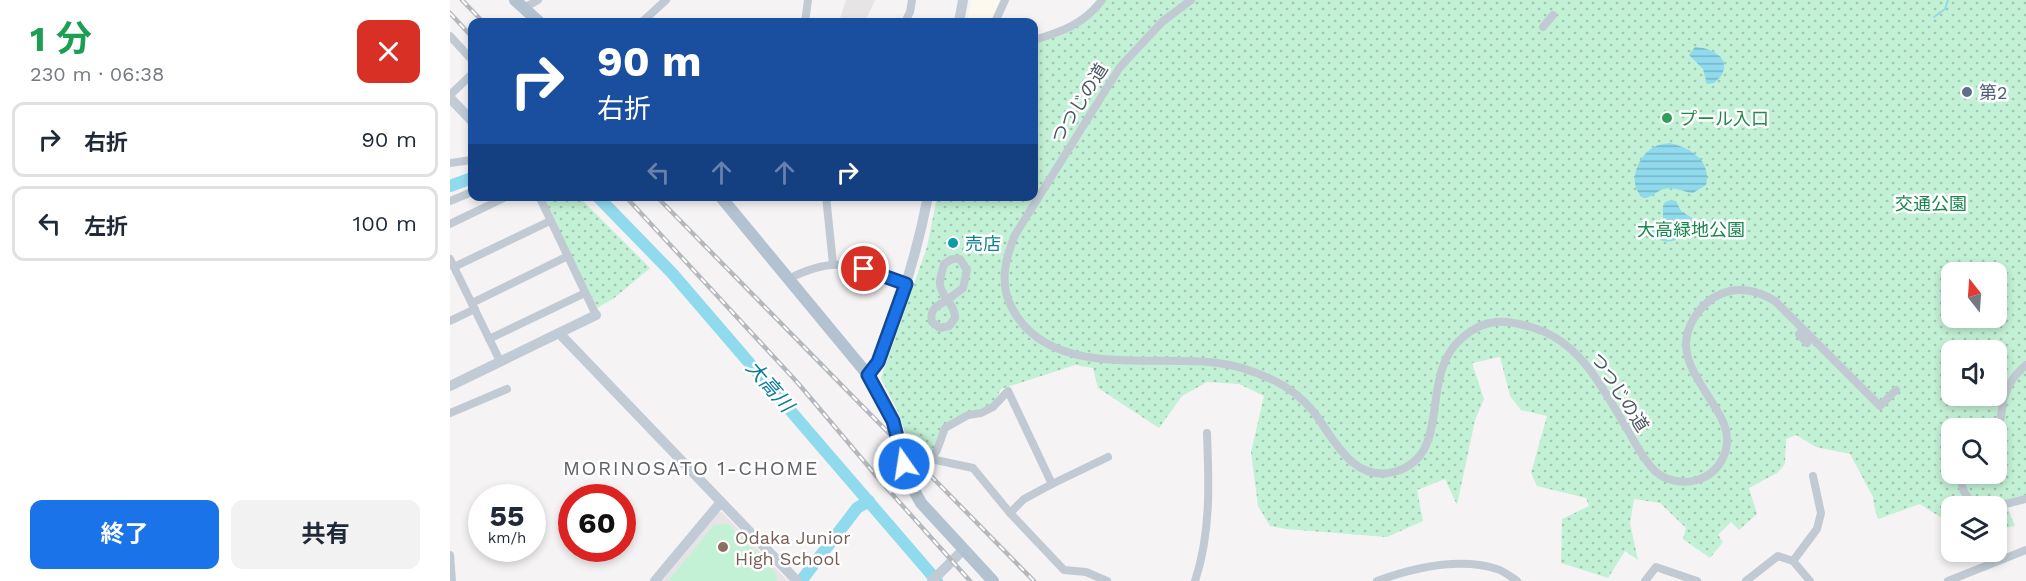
<!DOCTYPE html>
<html lang="ja">
<head>
<meta charset="utf-8">
<style>
  body { margin:0; font-family:"Work Sans","Noto Sans JP",sans-serif; background:#f2f2f3; color:#1f2937; height:100vh; display:flex; flex-direction:column; font-size:22px; white-space:nowrap }
  * { box-sizing:border-box; margin:0 }
  p { font-size:20px; color:#747a83 }
  .icon { flex:none; width:33px; height:33px; fill:none; stroke:currentColor; stroke-width:2; stroke-linecap:round; stroke-linejoin:round }
  .map { position:relative; flex:1; overflow:hidden }
  .details { display:flex; flex-direction:column; background:#fff; width:450px }
  .details>* { flex:none }
  .hud { position:absolute; left:18px; top:18px; width:570px; height:183px; border-radius:12px; box-shadow:0 3px 9px #0003; background:#1a4fa0; color:#fff; overflow:hidden }
  .needle { width:39px; rotate:343deg }
  .buttons { position:absolute; left:1491px; top:262px; display:grid; gap:12px }
  .buttons a { display:grid; place-items:center; width:66px; height:66px; border-radius:12px; background:#fff; box-shadow:0 3px 9px #0003; font-size:30px }
  .speed { position:absolute; left:18px; top:484px; display:flex; gap:12px; font-size:30px; font-weight:700; text-align:center }
  .speed>* { display:grid; place-content:center; width:78px; height:78px; border-radius:50%; background:#fff; box-shadow:0 3px 9px #0003; line-height:1 }
  .speed small { font-size:15px; font-weight:400 }
  .speed .limit { border:9px solid #d22; background:#fff; color:#111 }
  .pin { position:absolute; display:grid; place-items:center; width:51px; height:51px; color:#fff; margin:-26px; border:3px solid #fff; border-radius:50%; box-shadow:0 2px 6px #0007 }
  .me { position:absolute; width:66px; margin:-33px; rotate:347deg; stroke-linejoin:round; filter:drop-shadow(0 0 4px #0008) }
  .turn { display:flex; align-items:center; gap:21px; height:126px; padding:0 30px; font-size:27px }
  .turn .icon { width:78px; height:78px; stroke-width:2.5 }
  .turn b { display:block; font-size:42px; line-height:51px }
  .lanes { display:flex; align-items:center; height:57px; padding:0 30px; background:#0003; justify-content:center; gap:30px; direction:ltr }
  .lanes .off { opacity:.35 }
  .round { display:grid; place-items:center; flex:none; width:63px; height:63px; border-radius:12px; background:#f2f2f3 }
  .summary { display:flex; align-items:center; justify-content:space-between; height:102px; padding:0 30px }
  h1 { font-size:36px; font-weight:700; line-height:45px; color:#1e9e55 }
  .primary-button { display:flex; gap:12px; margin-top:auto; padding:12px 30px }
  .primary-button a { flex:1; height:69px; border-radius:12px; background:#1a73e8; color:#fff; font-size:24px; font-weight:700; line-height:69px; text-align:center }
  .primary-button a+a { background:#f2f2f3; color:#1f2937 }
  ul { padding:0; list-style:none }
  li { display:flex; align-items:center; gap:18px; height:75px; margin:0 12px 9px; padding:0 18px; border:3px solid #e0e1e3; border-radius:12px }
  li div { flex:1 }
  li b { display:block; font-size:22px }
  li em { font-style:normal }
  main { display:flex; flex:1; min-height:0 }
  .map>svg:first-child { display:block }
  .commercial { fill:#fdf9ef }
  .education { fill:#e6e4e5 }
  .grass { fill:#c3f1d5 }
  .park { fill:url(#park-dots); fill-rule:evenodd }
  .water { fill:url(#water-rules) }
  .lines { fill:none; stroke-linecap:round; stroke-linejoin:round }
  .stream { stroke:#90daee; stroke-width:2 }
  .river { stroke:#90daee; stroke-width:12 }
  .street { stroke:#c1cad2; stroke-width:8 }
  .secondary { stroke:#c1cbd6; stroke-width:10 }
  .primary { stroke:#b3c2d1; stroke-width:12 }
  .rail-casing { stroke:#b5b8bd; stroke-width:4.5 }
  .rail { stroke:#fff; stroke-width:2; stroke-dasharray:7; stroke-linecap:butt }
  .route-casing { stroke:#114b97; stroke-width:15 }
  .route { stroke:#1a73e8; stroke-width:10 }
  .service-dot { fill:#5c6f8a; stroke:#fff; stroke-width:2 }
  .leisure-dot { fill:#2e9e5b; stroke:#fff; stroke-width:2 }
  .culture-dot { fill:#0f9aa8; stroke:#fff; stroke-width:2 }
  .education-dot { fill:#8d6e63; stroke:#fff; stroke-width:2 }
  .labels { text-anchor:middle; dominant-baseline:central; stroke-width:5; stroke-linejoin:round; paint-order:stroke }
  .service-label { font-size:18px; fill:#4e5e75; stroke:#fff; text-anchor:start }
  .street-label { font-size:18px; fill:#4a5661; stroke:#fff }
  .leisure-label { font-size:18px; fill:#27864d; stroke:#fff; text-anchor:start }
  .park-label { font-size:18px; fill:#17864f; stroke:#fff }
  .culture-label { font-size:18px; fill:#0d838f; stroke:#fff; text-anchor:start }
  .education-label { font-size:18px; fill:#785e54; stroke:#fff; text-anchor:start }
  .water-label { font-size:20px; font-style:italic; fill:#0c7c9b; stroke:#fff }
  .neighbourhood-label { font-size:20px; letter-spacing:1.5px; fill:#5f6368; stroke:#fff }
</style>
</head>
<body>
<main>
<section class="details">
<div class="summary"><div><h1>1 分</h1><p>230 m · 06:38</p></div><a class="round" style="background:#d93025;color:#fff"><svg class="icon" aria-label="close" viewBox="0 0 24 24"><path d="M6 6l12 12M18 6L6 18"/></svg></a></div>
<ul>
<li><svg class="icon" aria-label="right" viewBox="0 0 24 24"><path d="M7 20v-9h11M14 6l5 5-5 5"/></svg><div><b>右折</b></div><em>90 m</em></li>
<li><svg class="icon" aria-label="left" viewBox="0 0 24 24"><path d="M17 20v-9H6M10 6l-5 5 5 5"/></svg><div><b>左折</b></div><em>100 m</em></li>
</ul>
<div class="primary-button"><a>終了</a><a>共有</a></div>
</section>
<div class="map">
<svg width="1576" height="581" viewBox="0 0 1576 581">
  <defs>
    <pattern id="park-dots" width="8" height="8" patternUnits="userSpaceOnUse" patternTransform="scale(1.5)"><rect width="8" height="8" fill="#c3f1d5"/><path d="M2 2h.1M6 6h.1" fill="none" stroke="#a0c6b0" stroke-width="1.8" stroke-linecap="round"/></pattern>
    <pattern id="water-rules" width="6" height="5" patternUnits="userSpaceOnUse" patternTransform="scale(1.5)"><rect width="6" height="5" fill="#90daee"/><path d="M0 2.5h6" fill="none" stroke="#78b4c4"/></pattern>
  </defs>
  <rect width="100%" height="100%" fill="#f5f3f3"/>
  <path class="commercial" d="M521 0H552L542 22H517Z"/>
  <g class="education">
    <path d="M396 0H425L415 22H389Z"/>
    <path d="M269 512H272L338 581H212Z"/>
  </g>
  <path class="grass" d="M278 524 324 571 327 581H218L264 525Z"/>
  <g class="park">
    <path d="M655 0H1576V502L1557 507 1565 526 1547 530 1546 507H1502L1501 524 1470 504 1428 519 1424 506 1423 497 1400 454 1366 447 1346 435 1336 439 1335 464 1327 473 1299 488 1307 514 1289 530 1281 522 1268 535 1273 542 1260 558 1233 539 1236 528 1210 503 1184 499 1180 523 1188 560 1175 551 1158 578 1111 563 1112 519 1139 506 1136 498 1087 486 1081 473 1097 416 1071 410 1060 396 1050 357 1022 363 1034 399 1025 420 1007 505 995 479 967 490 973 521 937 537 836 529 820 526 808 506 801 452 814 396 789 384 757 382 732 396 709 428 648 388 643 368 625 365 551 389 543 404 493 425 481 455 459 444 449 414 431 378 477 247 487 197 584 196V43C620 32 629 29 655 0ZM1502 273H1546V318H1502ZM1502 351H1546V396H1502ZM1502 429H1546V474H1502Z"/>
    <path d="M92 197H129L200 268 163 299 147 308Z"/>
  </g>
  <g class="water">
    <path d="M1245 47C1256 47 1280 55 1273 72 1272 76 1267 80 1264 83L1257 84 1253 69 1239 55Z"/>
    <path d="M1220 143C1241 148 1262 161 1256 185L1243 193C1234 192 1224 186 1214 189 1206 191 1202 198 1193 198 1176 183 1188 154 1206 146 1211 144 1215 144 1220 143Z"/>
    <path d="M1221 200 1226 201 1231 211 1242 218 1244 223C1237 240 1210 251 1201 230L1203 226 1213 222V206L1215 202Z"/>
  </g>
  <g class="lines">
    <path class="stream" d="M1484 17 1495 9 1498 0"/>
    <g class="river">
      <path d="M0 186 22 178"/>
      <path d="M147 196 222 273 487 581"/>
      <path d="M351 581 407 508 419 501"/>
    </g>
    <g class="street">
      <path d="M741 0 712 22 670 67 565 235C555 259 549 284 562 308 599 380 704 354 768 363 786 365 806 372 823 380 838 387 852 398 863 411 883 437 902 483 944 472 1005 455 967 376 1012 338 1022 329 1033 323 1046 322 1059 321 1071 324 1084 328 1133 343 1155 393 1180 434 1187 446 1194 461 1205 471 1216 481 1233 484 1247 480 1271 473 1283 447 1274 424 1260 390 1220 359 1243 320 1250 308 1258 299 1271 294 1289 286 1309 291 1325 301L1430 406 1446 390"/>
      <path d="M74 8 88 0"/>
      <path d="M192 22 216 0"/>
      <path d="M355 22 358 0"/>
      <path d="M378 22H386"/>
      <path d="M455 22 460 12 462 0"/>
      <path d="M545 22 555 0"/>
      <path d="M1093 27 1103 15"/>
      <path d="M0 36 22 60"/>
      <path d="M584 40C611 32 634 24 652 0"/>
      <path d="M0 95 22 74"/>
      <path d="M0 163 22 160"/>
      <path d="M89 196 146 315"/>
      <path d="M325 196H360"/>
      <path d="M376 196 383 264"/>
      <path d="M0 201 22 192"/>
      <path d="M0 224 58 196"/>
      <path d="M0 259 50 361"/>
      <path d="M4 267 100 221"/>
      <path d="M338 279C389 253 406 267 457 284"/>
      <path d="M497 300C487 306 479 309 482 322L490 328 499 326 505 318C505 304 492 298 490 285 489 278 493 270 494 264L502 259H510L517 270 513 288 497 300"/>
      <path d="M22 303 118 256"/>
      <path d="M0 321 25 309"/>
      <path d="M1349 334 1357 343"/>
      <path d="M39 339 135 293"/>
      <path d="M0 413 57 389"/>
      <path d="M1546 431C1552 422 1551 413 1553 402 1556 386 1564 375 1576 365"/>
      <path d="M449 440 481 459 523 468 560 513 614 570 636 572 657 581"/>
      <path d="M481 459 487 450 495 428 518 415 531 413 543 407 558 391 602 484 574 499 560 513"/>
      <path d="M1512 474C1509 488 1518 503 1532 507"/>
      <path d="M602 484 658 457"/>
      <path d="M1544 507 1576 499"/>
      <path d="M0 555 2 581"/>
      <path d="M1343 561 1367 529 1371 513 1363 476"/>
      <path d="M745 581C761 533 759 483 757 433"/>
      <path d="M927 581C963 568 1009 557 1047 569 1054 571 1061 577 1067 581"/>
      <path d="M1195 581 1206 567 1247 581"/>
      <path d="M1296 581 1328 556 1343 561 1360 581"/>
      <path d="M1498 581 1576 550"/>
    </g>
    <g class="secondary">
      <path d="M509 22 513 0"/>
      <path d="M0 98 22 121"/>
      <path d="M109 333 347 581"/>
      <path d="M418 375C431 357 437 337 445 317 459 277 470 238 478 196"/>
      <path d="M0 386 146 315"/>
      <path d="M205 581 271 502"/>
      <path d="M482 581 514 549"/>
    </g>
    <g class="primary">
      <path d="M65 0 89 22"/>
      <path d="M270 196 418 375 443 421 461 485 471 503 543 581"/>
    </g>
    <g class="rail-casing">
      <g id="rail">
        <path d="M12 0 33 22"/>
        <path d="M0 13 22 37"/>
        <path d="M175 196 347 382 434 485 520 581"/>
        <path d="M206 196 584 581"/>
      </g>
    </g>
    <use href="#rail" class="rail"/>
  </g>
  <g class="lines">
    <g class="route-casing">
      <path id="route" d="M414 269 456 284 428 362 418 375 443 421 454 464"/>
    </g>
    <use href="#route" class="route"/>
  </g>
  <circle class="service-dot" cx="1517" cy="92" r="6"/>
  <circle class="leisure-dot" cx="1217" cy="118" r="6"/>
  <circle class="culture-dot" cx="503" cy="243" r="6"/>
  <circle class="education-dot" cx="273" cy="547" r="6"/>
  <g class="labels">
    <g class="service-label">
      <text x="1529" y="92">第2</text>
    </g>
    <g class="street-label">
      <text transform="translate(629 103) rotate(-58)">つつじの道</text>
      <text transform="translate(1170 392) rotate(57)">つつじの道</text>
    </g>
    <g class="leisure-label">
      <text x="1229" y="118">プール入口</text>
    </g>
    <g class="park-label">
      <text x="1481" y="203">交通公園</text>
      <text x="1241" y="229">大高緑地公園</text>
    </g>
    <g class="culture-label">
      <text x="515" y="243">売店</text>
    </g>
    <g class="education-label">
      <text x="285" y="537">Odaka Junior<tspan x="285" dy="21">High School</tspan></text>
    </g>
    <g class="water-label">
      <text transform="translate(320 386) rotate(49)">大高川</text>
    </g>
    <g class="neighbourhood-label">
      <text x="241" y="468">MORINOSATO 1-CHOME</text>
    </g>
  </g>
</svg>
<div class="buttons">
<a><svg class="needle" viewBox="-14 -14 28 28"><path d="M0-13l5 13h-10z" fill="#e53935"/><path d="M0 13l5-13h-10z" fill="#747a83"/></svg></a>
<a><svg class="icon" aria-label="sound" viewBox="0 0 24 24"><path d="M4 9h4l5-4v14l-5-4H4zM17 9q2 3 0 6"/></svg></a>
<a><svg class="icon" aria-label="search" viewBox="0 0 24 24"><circle cx="10" cy="10" r="6"/><path d="M15 15l6 6"/></svg></a>
<a><svg class="icon" aria-label="layers" viewBox="0 0 24 24"><path d="M12 4l9 5-9 5-9-5zM3 14l9 5 9-5"/></svg></a>
</div>
<div class="speed"><div>55<small>km/h</small></div><div class="limit">60</div></div>
<div class="pin" style="left:414px;top:269px;background:#d93025"><svg class="icon" aria-label="arrive" viewBox="0 0 24 24"><path d="M6 21V4h12l-3 4 3 4H6"/></svg></div>
<svg class="me" style="left:454px;top:464px" viewBox="-20 -20 40 40"><circle r="17" fill="#1a73e8" stroke="#fff" stroke-width="3"/><path d="M0-11L8 9 0 5-8 9z" fill="#fff"/></svg>
<div class="hud">
<div class="turn"><svg class="icon" aria-label="right" viewBox="0 0 24 24"><path d="M7 20v-9h11M14 6l5 5-5 5"/></svg><div><b>90 m</b>右折</div></div>
<div class="lanes"><svg class="icon off" aria-label="left" viewBox="0 0 24 24"><path d="M17 20v-9H6M10 6l-5 5 5 5"/></svg><svg class="icon off" aria-label="ahead" viewBox="0 0 24 24"><path d="M12 20V5M6 11l6-6 6 6"/></svg><svg class="icon off" aria-label="ahead" viewBox="0 0 24 24"><path d="M12 20V5M6 11l6-6 6 6"/></svg><svg class="icon" aria-label="right" viewBox="0 0 24 24"><path d="M7 20v-9h11M14 6l5 5-5 5"/></svg></div>
</div>
</div>
</main>
</body>
</html>
